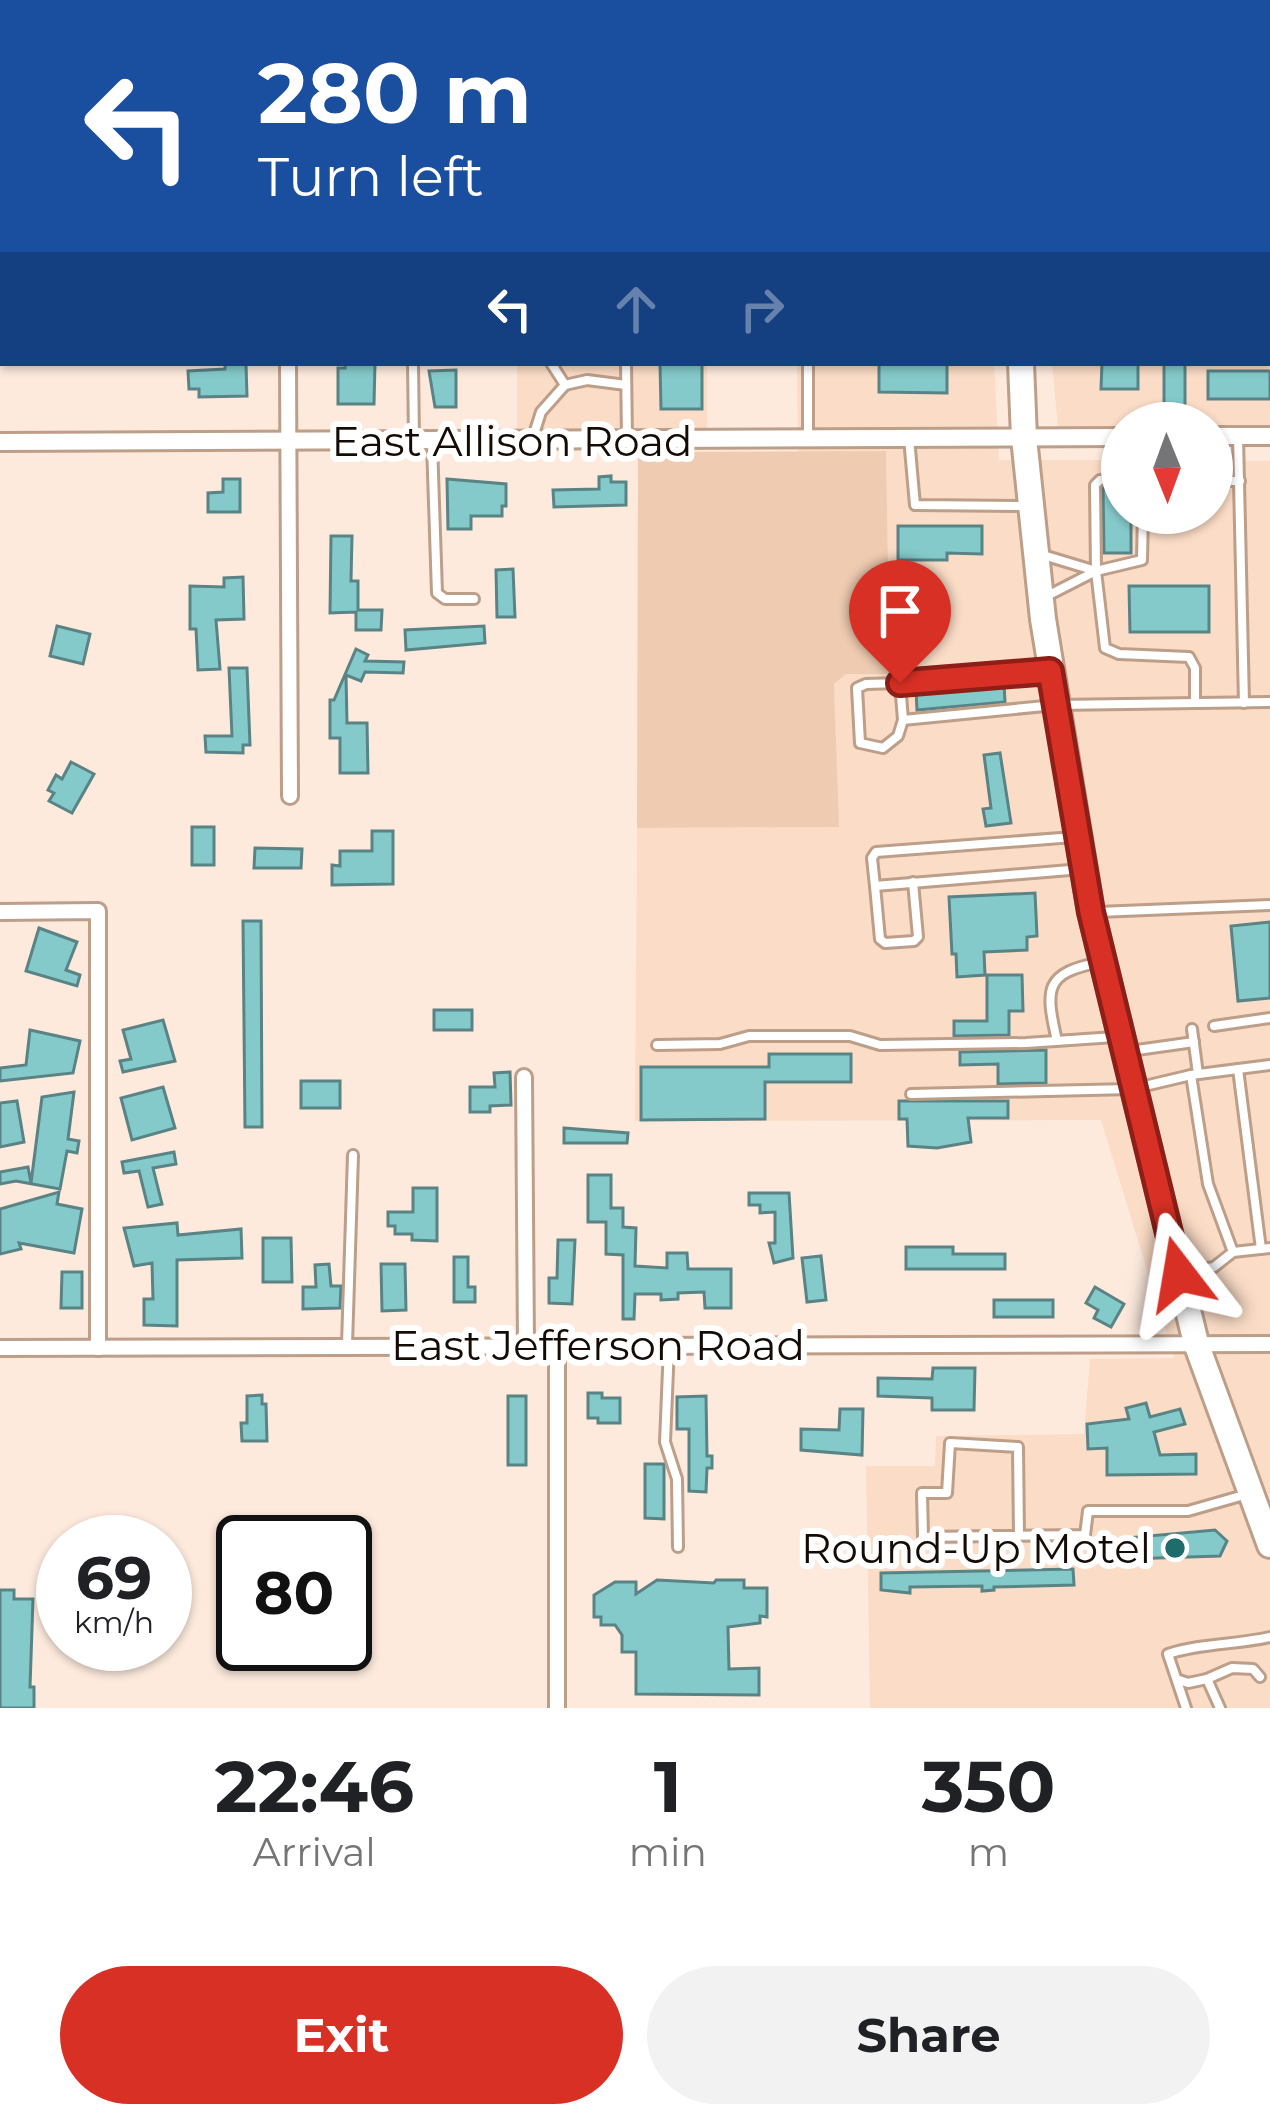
<!DOCTYPE html>
<html lang="en">
<head>
<meta charset="utf-8">
<style>
  body { margin:0; font-family:Montserrat,sans-serif; background:#f2f2f2; color:#202124; height:100vh; display:flex; flex-direction:column; font-size:45px; white-space:nowrap }
  * { box-sizing:border-box; margin:0 }
  p { font-size:39px; color:#757577 }
  .icon { flex:none; width:66px; height:66px; fill:none; stroke:currentColor; stroke-width:2; stroke-linecap:round; stroke-linejoin:round }
  .map { position:relative; height:1708px; overflow:hidden }
  .sheet { display:flex; flex-direction:column; background:#fff; flex:1 }
  .sheet>* { flex:none }
  .hud { position:absolute; left:0px; top:0px; width:1272px; height:366px; box-shadow:0 3px 9px #0004; background:#1a4fa0; color:#fff; overflow:hidden }
  .needle { width:78px; rotate:179deg }
  .fabs { position:absolute; left:1101px; top:402px; display:grid; gap:24px }
  .fabs a { display:grid; place-items:center; width:132px; height:132px; border-radius:50%; background:#fff; box-shadow:0 3px 9px #0004; font-size:60px }
  .speed { position:absolute; left:36px; top:1515px; display:flex; gap:24px; font-size:60px; font-weight:700; text-align:center }
  .speed>* { display:grid; place-content:center; width:156px; height:156px; border-radius:50%; background:#fff; box-shadow:0 3px 9px #0004; line-height:1 }
  .speed small { font-size:30px; font-weight:400 }
  .speed .limit { border:6px solid #111; border-radius:18px; background:#fff; color:#111 }
  .pin { position:absolute; display:grid; place-items:center; width:102px; height:102px; color:#fff; margin:-123px -51px; border-radius:50% 50% 50% 0; rotate:-45deg; box-shadow:0 0 12px #0007 }
  .pin .icon { rotate:45deg }
  .me { position:absolute; width:132px; margin:-66px; rotate:346deg; stroke-linejoin:round; filter:drop-shadow(0 0 9px #0008) }
  .turn { display:flex; align-items:center; gap:42px; height:252px; padding:0 60px; font-size:54px }
  .turn .icon { width:156px; height:156px; stroke-width:2.5 }
  .turn b { display:block; font-size:84px; line-height:102px }
  .lanes { display:flex; align-items:center; height:114px; padding:0 60px; background:#0003; justify-content:center; gap:60px; direction:ltr }
  .lanes .off { opacity:.35 }
  .eta { display:flex; justify-content:space-evenly; align-items:center; height:204px; text-align:center }
  .eta b { font-size:72px; font-weight:700; line-height:84px }
  .primary-button { display:flex; gap:24px; margin-top:auto; padding:24px 60px }
  .primary-button a { flex:1; height:138px; border-radius:72px; background:#d93025; color:#fff; font-size:48px; font-weight:700; line-height:138px; text-align:center }
  .primary-button a+a { background:#f2f2f2; color:#202124 }
  .map>svg:first-child { display:block }
  .built { fill:#fbdcc6 }
  .green { fill:#efcbb1 }
  .lines { fill:none; stroke-linecap:round; stroke-linejoin:round }
  .stream { stroke:#cea180; stroke-width:4.5 }
  .building { fill:#85cacb; stroke:#598384; stroke-width:3 }
  .service-casing { stroke:#bc9e89; stroke-width:14 }
  .minor-casing { stroke:#bc9e89; stroke-width:20 }
  .tertiary-casing { stroke:#bc9e89; stroke-width:22 }
  .trunk-casing { stroke:#bc9e89; stroke-width:30 }
  .service { stroke:#fff; stroke-width:8 }
  .minor { stroke:#fff; stroke-width:14 }
  .tertiary { stroke:#fff; stroke-width:16 }
  .trunk { stroke:#fff; stroke-width:24 }
  .route-casing { stroke:#8d1f18; stroke-width:30 }
  .route { stroke:#d93025; stroke-width:21 }
  .poi-dot { fill:#1f6c6d; stroke:#fff; stroke-width:4.5 }
  .labels { text-anchor:middle; dominant-baseline:central; stroke-width:12; stroke-linejoin:round; paint-order:stroke }
  .street-label { font-size:42px; fill:#150b05; stroke:#fff }
  .poi-label { font-size:42px; fill:#150b05; stroke:#fff; text-anchor:end }
</style>
</head>
<body>
<div class="map">
<svg width="1270" height="1708" viewBox="0 0 1270 1708">
  <rect width="100%" height="100%" fill="#fdeadd"/>
  <g class="built">
    <path d="M629 0H1270V23L1269 3Z"/>
    <path d="M1270 74V429L1212 430V423H1122V431L1058 428 1052 363H1269Z"/>
    <path d="M517 363H707V431L517 433Z"/>
    <path d="M797 363H994L999 460H1122V513H1212V461H1270V1708H870L866 1466H935L936 1436 1084 1434 1090 1359 1174 1358 1101 1120 635 1121 637 828 838 827 834 684 846 674 890 673 886 451 798 452Z"/>
  </g>
  <path class="green" d="M886 451 890 674H846L834 684 839 827 637 828 638 452Z"/>
  <g class="lines">
    <path class="stream" d="M0 36H3"/>
  </g>
  <g class="building">
    <path d="M345 363H375L374 404H338V368H345Z"/>
    <path d="M660 363H702V409H661Z"/>
    <path d="M879 363H947V393L879 392Z"/>
    <path d="M1102 363 1138 364V389H1101Z"/>
    <rect x="1164" y="363" width="21" height="43"/>
    <path d="M225 364H246L247 396 199 397V389H189L188 371 225 369Z"/>
    <path d="M456 370V407H435L429 371Z"/>
    <rect x="1208" y="371" width="62" height="28"/>
    <path d="M611 476V482H626V505L554 507 553 490 599 489V477Z"/>
    <path d="M223 479H240V512H208V493L223 492Z"/>
    <path d="M447 479 506 484V506H502V516H471V529H448Z"/>
    <path d="M1122 487V513H1131V553H1104L1103 488Z"/>
    <path d="M898 526H982V554L947 553V560H898Z"/>
    <path d="M331 536H352L351 581H358V610H382L381 630H356V612L330 613Z"/>
    <path d="M513 569 515 617H497L496 570Z"/>
    <path d="M243 577 244 619 216 620 220 669 198 670 196 629H190V586L224 587V578Z"/>
    <path d="M1129 586H1209V632H1130Z"/>
    <path d="M57 626 90 634 83 664 50 656Z"/>
    <path d="M484 626 485 643 406 650 405 630Z"/>
    <path d="M356 649 368 655 365 661 404 662 403 673 365 672 361 681 346 675 347 723H367L368 773H340V738H330V700H334Z"/>
    <path d="M229 668H247L250 745H243V753L206 752 205 736H232Z"/>
    <path d="M1004 684 1005 702 917 710 916 690Z"/>
    <path d="M1000 753 1011 823 986 826 983 809 991 808 984 755Z"/>
    <path d="M71 762 94 774 72 813 49 801 54 793 48 790 56 775 62 779Z"/>
    <rect x="192" y="827" width="22" height="38"/>
    <path d="M372 831H393V884L332 885V865L340 866V851H372Z"/>
    <path d="M255 848 302 849 301 868H254Z"/>
    <path d="M1035 893 1037 936 1027 937V950L984 952 985 975 957 977 956 954H952L949 897Z"/>
    <path d="M243 921H261L262 1127H245Z"/>
    <path d="M1270 922V998L1238 1001 1231 926Z"/>
    <path d="M39 928 77 942 66 970 80 975 77 986 26 971Z"/>
    <path d="M987 975H1022L1023 1011H1009V1035L954 1036V1021H987Z"/>
    <rect x="434" y="1010" width="38" height="20"/>
    <path d="M163 1020 175 1061 123 1072 120 1061 131 1059 123 1030Z"/>
    <path d="M30 1030 80 1041 73 1073 0 1081V1068L26 1065Z"/>
    <path d="M1046 1050V1083L998 1084V1064L960 1065V1052Z"/>
    <path d="M769 1054H851V1082H765V1119L641 1120V1067H769Z"/>
    <path d="M510 1072 511 1105 490 1106V1112H470V1087H495L494 1073Z"/>
    <rect x="301" y="1081" width="39" height="27"/>
    <path d="M163 1087 175 1128 132 1140 121 1098Z"/>
    <path d="M74 1092 68 1139 79 1141 77 1153 67 1151 60 1189 16 1181 0 1184V1172L28 1167 31 1183 42 1097Z"/>
    <path d="M17 1101 24 1142 0 1147V1103Z"/>
    <path d="M899 1101H1008V1118H968L971 1142 937 1148 908 1146 907 1119H899Z"/>
    <path d="M564 1128 628 1133 627 1143H564Z"/>
    <path d="M174 1152 176 1164 153 1168 162 1204 148 1207 139 1171 124 1173 122 1162Z"/>
    <path d="M588 1175H611V1208H623V1227L636 1228 635 1266 667 1268V1253H687L688 1269H731V1308H705L704 1292 678 1293V1299L661 1300V1294H635L634 1319H623V1255L606 1254V1222H588Z"/>
    <path d="M413 1188H437V1241L412 1240V1234H395V1226H388V1212H413Z"/>
    <path d="M59 1192 57 1204 82 1209 74 1253 19 1243 21 1249 0 1254V1209Z"/>
    <path d="M749 1193H789L793 1258 774 1263 769 1243H775V1212L760 1213V1205H749Z"/>
    <path d="M177 1223 178 1235 241 1229 242 1258 177 1260V1326L144 1325V1299H153L152 1263 134 1266 124 1228Z"/>
    <path d="M263 1238H291L292 1282H263Z"/>
    <path d="M558 1240H575L572 1304 549 1303V1278H557Z"/>
    <path d="M906 1247H953V1254H1005V1269H906Z"/>
    <path d="M821 1256 826 1300 807 1302 802 1258Z"/>
    <path d="M454 1257H468V1287H475V1302H454Z"/>
    <path d="M329 1264 331 1286H341L340 1308 303 1309V1287H316L315 1265Z"/>
    <path d="M381 1264H405L406 1310 382 1311Z"/>
    <path d="M62 1272H82V1308H61Z"/>
    <path d="M1095 1287 1124 1304 1111 1327 1094 1318 1098 1310 1086 1303Z"/>
    <rect x="994" y="1300" width="59" height="17"/>
    <path d="M933 1368H975L974 1410H932V1398L878 1396V1378L932 1379Z"/>
    <path d="M588 1393H602V1398H620V1423H598V1418H588Z"/>
    <path d="M262 1395V1404H266L267 1441H242L241 1423H247V1396Z"/>
    <rect x="508" y="1396" width="18" height="69"/>
    <path d="M706 1396 707 1456H712V1468H707L706 1492 689 1491V1429H677V1397Z"/>
    <path d="M1146 1403 1150 1417 1180 1409 1185 1424 1154 1432 1160 1455 1196 1454V1474L1107 1475V1448L1088 1449 1087 1424 1129 1419 1126 1408Z"/>
    <path d="M840 1409H863L862 1455 801 1450V1429L839 1430Z"/>
    <path d="M645 1464H664V1519L645 1518Z"/>
    <path d="M1215 1530 1227 1541 1220 1556 1127 1559 1126 1538Z"/>
    <path d="M1073 1569 1074 1585 994 1587V1590L982 1591V1586L910 1587V1593L881 1590V1573Z"/>
    <path d="M657 1580 714 1583 716 1580H744V1588H767V1617L760 1616V1623L728 1627 729 1669 759 1668V1695L636 1694V1652H622V1635L615 1625H601V1617H594V1595L615 1582H636V1594Z"/>
    <path d="M0 1590H14V1599H33L30 1687H34V1708H0Z"/>
  </g>
  <g class="lines">
    <g class="service-casing">
      <g id="service">
        <path d="M1269 65 1270 66"/>
        <path d="M1269 135H1270"/>
        <path d="M1269 252H1270"/>
        <path d="M1269 291H1270"/>
        <path d="M413 363 414 440"/>
        <path d="M626 363 627 439"/>
        <path d="M808 363V439"/>
        <path d="M565 385 587 380 626 385"/>
        <path d="M533 437 541 412 565 385 551 363"/>
        <path d="M1238 437 1244 703"/>
        <path d="M909 438 915 505 1029 506"/>
        <path d="M432 443 437 593 445 599H474"/>
        <path d="M1122 479 1100 480 1095 485 1096 571 1142 560 1143 513"/>
        <path d="M1212 481H1240"/>
        <path d="M1043 555 1096 571 1047 596"/>
        <path d="M1096 571 1105 648 1119 654 1189 657 1195 668V703"/>
        <path d="M1044 671 900 683 903 720 1055 705 1270 702"/>
        <path d="M900 683 866 684 857 688 860 743 883 748 898 736 903 720"/>
        <path d="M1074 837 876 852 872 858 875 886 1082 869"/>
        <path d="M875 886 880 939 885 943 914 941 918 937 913 882"/>
        <path d="M1098 912 1270 905"/>
        <path d="M1214 1026 1270 1018"/>
        <path d="M1192 1029 1198 1074"/>
        <path d="M1057 1041C1045 988 1044 973 1101 962"/>
        <path d="M657 1045 720 1044 749 1036H850L880 1045 1026 1043 1115 1037"/>
        <path d="M1130 1051 1194 1042"/>
        <path d="M1238 1069 1261 1249"/>
        <path d="M1191 1075 1208 1184 1233 1252"/>
        <path d="M911 1094 1132 1089 1191 1075 1270 1065"/>
        <path d="M1186 1272 1214 1267 1233 1252 1270 1248"/>
        <path d="M347 1345 353 1155"/>
        <path d="M669 1346 665 1442 677 1479 678 1547"/>
        <path d="M1019 1536 1018 1447 950 1443 947 1493H922L923 1537 1085 1535 1088 1511H1188L1244 1495"/>
        <path d="M1207 1679 1232 1668 1253 1669 1260 1677"/>
        <path d="M1179 1680 1188 1683 1207 1679 1220 1708"/>
        <path d="M1186 1708 1168 1654C1202 1643 1235 1645 1270 1637"/>
      </g>
    </g>
    <g class="minor-casing">
      <g id="minor">
        <path d="M288 363 290 796"/>
        <path d="M0 912 98 911V1348"/>
        <path d="M524 1077 526 1345"/>
        <path d="M557 1345V1708"/>
        <path d="M0 1348 1270 1344"/>
      </g>
    </g>
    <g class="tertiary-casing">
      <g id="tertiary">
        <path d="M1212 436H1270"/>
        <path d="M0 442 1122 437"/>
      </g>
    </g>
    <g class="trunk-casing">
      <g id="trunk">
        <path d="M1009 0V3"/>
        <path d="M1021 363 1024 438 1043 619 1091 912 1196 1343 1270 1545"/>
      </g>
    </g>
    <use href="#service" class="service"/>
    <use href="#minor" class="minor"/>
    <use href="#tertiary" class="tertiary"/>
    <use href="#trunk" class="trunk"/>
  </g>
  <g class="lines">
    <g class="route-casing">
      <path id="route" d="M900 683 1050 671 1091 912 1179 1274"/>
    </g>
    <use href="#route" class="route"/>
  </g>
  <circle class="poi-dot" cx="1175" cy="1548" r="12"/>
  <g class="labels">
    <g class="street-label">
      <text x="512" y="441">East Allison Road</text>
      <text x="598" y="1345">East Jefferson Road</text>
    </g>
    <g class="poi-label">
      <text x="1151" y="1548">Round-Up Motel</text>
    </g>
  </g>
</svg>
<div class="fabs">
<a><svg class="needle" viewBox="-14 -14 28 28"><path d="M0-13l5 13h-10z" fill="#e53935"/><path d="M0 13l5-13h-10z" fill="#757577"/></svg></a>
</div>
<div class="speed"><div>69<small>km/h</small></div><div class="limit">80</div></div>
<div class="pin" style="left:900px;top:683px;background:#d93025"><svg class="icon" aria-label="arrive" viewBox="0 0 24 24"><path d="M6 21V4h12l-3 4 3 4H6"/></svg></div>
<svg class="me" style="left:1179px;top:1274px" viewBox="-20 -20 40 40"><path d="M0-17L14 15 0 8-14 15z" fill="#d93025" stroke="#fff" stroke-width="4"/></svg>
<div class="hud">
<div class="turn"><svg class="icon" aria-label="left" viewBox="0 0 24 24"><path d="M17 20v-9H6M10 6l-5 5 5 5"/></svg><div><b>280 m</b>Turn left</div></div>
<div class="lanes"><svg class="icon" aria-label="left" viewBox="0 0 24 24"><path d="M17 20v-9H6M10 6l-5 5 5 5"/></svg><svg class="icon off" aria-label="ahead" viewBox="0 0 24 24"><path d="M12 20V5M6 11l6-6 6 6"/></svg><svg class="icon off" aria-label="right" viewBox="0 0 24 24"><path d="M7 20v-9h11M14 6l5 5-5 5"/></svg></div>
</div>
</div>
<section class="sheet">
<div class="eta">
<div><b>22:46</b><p>Arrival</p></div>
<div><b>1</b><p>min</p></div>
<div><b>350</b><p>m</p></div>
</div>
<div class="primary-button"><a>Exit</a><a>Share</a></div>
</section>
</body>
</html>
